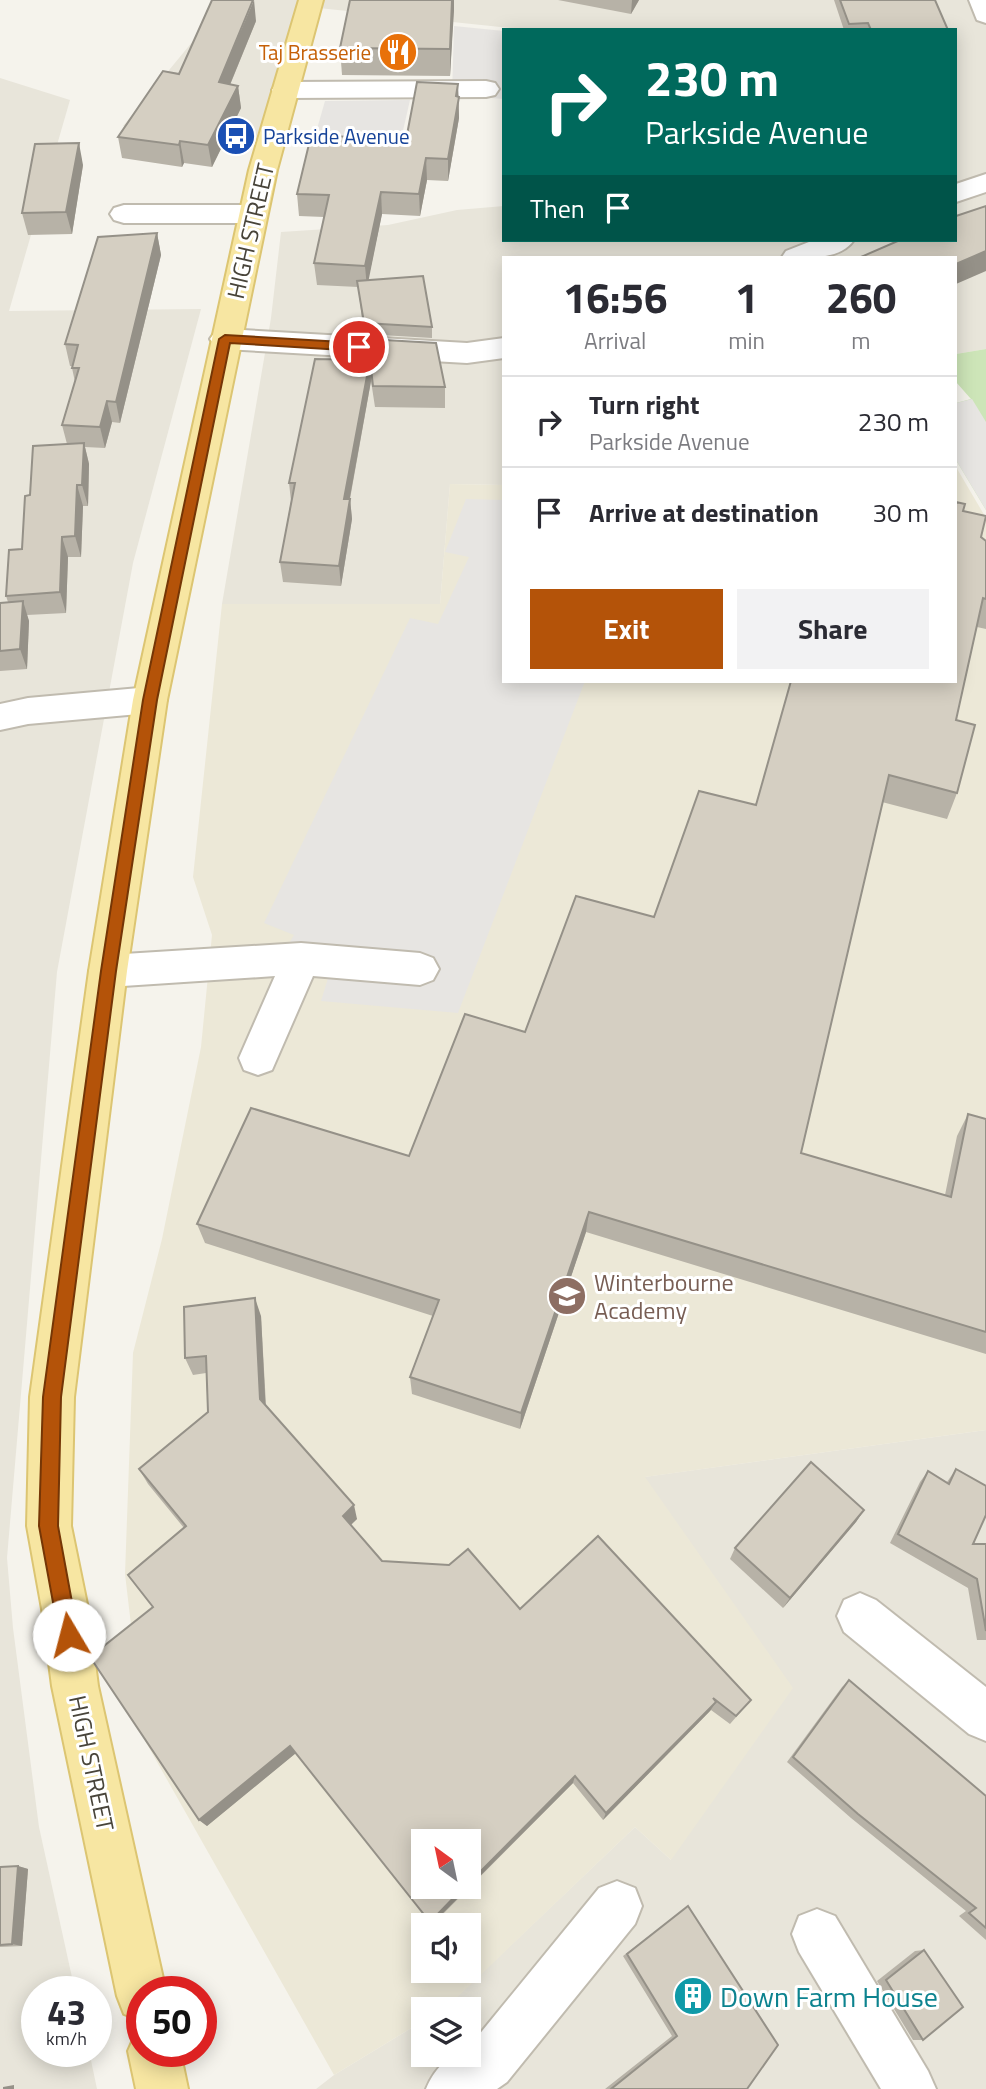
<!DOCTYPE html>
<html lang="en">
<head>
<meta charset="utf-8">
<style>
  body { margin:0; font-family:"Titillium Web",sans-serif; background:#f2f2f3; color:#2b2b33; height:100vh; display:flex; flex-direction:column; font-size:26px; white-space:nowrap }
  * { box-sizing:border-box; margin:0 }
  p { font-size:23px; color:#7c7c81 }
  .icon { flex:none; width:38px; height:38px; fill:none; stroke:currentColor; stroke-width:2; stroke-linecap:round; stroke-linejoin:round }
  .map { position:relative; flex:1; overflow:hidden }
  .details { position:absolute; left:502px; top:256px; width:455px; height:427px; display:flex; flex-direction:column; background:#fff; border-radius:0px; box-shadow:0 4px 18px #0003 }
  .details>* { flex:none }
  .guide { position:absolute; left:502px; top:28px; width:455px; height:214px; border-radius:0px; box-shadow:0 4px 18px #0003; background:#00695c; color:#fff; overflow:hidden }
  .needle { width:46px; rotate:327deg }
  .buttons { position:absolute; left:411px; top:1829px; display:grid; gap:14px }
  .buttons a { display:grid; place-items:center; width:70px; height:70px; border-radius:0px; background:#fff; box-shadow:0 4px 18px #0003; font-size:35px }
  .speed { position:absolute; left:21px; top:1976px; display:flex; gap:14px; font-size:35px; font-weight:700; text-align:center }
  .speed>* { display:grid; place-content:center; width:91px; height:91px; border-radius:50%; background:#fff; box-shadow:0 4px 18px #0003; line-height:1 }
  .speed small { font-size:18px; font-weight:400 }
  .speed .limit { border:10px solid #d22; background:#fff; color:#111 }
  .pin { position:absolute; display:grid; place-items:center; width:60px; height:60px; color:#fff; margin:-30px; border:4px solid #fff; border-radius:50%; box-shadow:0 2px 7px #0007 }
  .me { position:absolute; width:77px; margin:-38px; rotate:352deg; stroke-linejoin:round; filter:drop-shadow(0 0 5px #0008) }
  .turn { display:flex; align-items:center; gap:24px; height:147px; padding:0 28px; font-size:32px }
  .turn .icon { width:91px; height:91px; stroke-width:2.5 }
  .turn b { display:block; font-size:49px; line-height:60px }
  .then { display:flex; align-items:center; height:66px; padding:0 28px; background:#0003; gap:14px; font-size:26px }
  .eta { display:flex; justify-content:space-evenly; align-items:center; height:119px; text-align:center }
  .eta b { font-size:42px; font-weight:700; line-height:49px }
  .primary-button { display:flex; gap:14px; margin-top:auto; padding:14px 28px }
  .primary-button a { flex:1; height:80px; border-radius:0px; background:#b45309; color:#fff; font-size:28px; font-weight:700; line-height:80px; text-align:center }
  .primary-button a+a { background:#f2f2f3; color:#2b2b33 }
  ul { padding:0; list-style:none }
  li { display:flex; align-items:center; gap:21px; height:91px; padding:0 28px; border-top:2px solid #e1e1e2 }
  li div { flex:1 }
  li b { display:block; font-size:26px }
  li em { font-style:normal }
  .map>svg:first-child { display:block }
  .residential { fill:#e8e5da }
  .education { fill:#ece8d7; fill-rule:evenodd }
  .green { fill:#cde5b8 }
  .parking { fill:#e7e5e2 }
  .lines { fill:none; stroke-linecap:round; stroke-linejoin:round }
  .minor-casing { stroke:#c0bbaf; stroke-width:4 }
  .major-casing { stroke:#dcc572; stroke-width:4 }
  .minor { fill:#fff; fill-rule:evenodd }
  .major { fill:#f7e6a2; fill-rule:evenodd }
  .wall { fill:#b7b2a7 }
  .shaded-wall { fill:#959188 }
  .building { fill:#d5cfc2; stroke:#959188; stroke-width:2 }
  .route { fill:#b45309; stroke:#753606; stroke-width:2 }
  .labels { text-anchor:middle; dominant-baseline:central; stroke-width:6; stroke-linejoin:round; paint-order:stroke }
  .far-food-label { font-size:21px; fill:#c56008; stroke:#fff; text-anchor:end }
  .far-transit-label { font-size:21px; fill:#164399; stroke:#fff; text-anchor:start }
  .street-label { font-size:24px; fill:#48443a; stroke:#fff }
  .education-label { font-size:24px; fill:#785e54; stroke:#fff; text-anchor:start }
  .near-culture-label { font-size:28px; fill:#0d838f; stroke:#fff; text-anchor:start }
</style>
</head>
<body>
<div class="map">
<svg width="986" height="2089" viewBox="0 0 986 2089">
  <rect width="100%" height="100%" fill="#f5f3ec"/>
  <g class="residential">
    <path d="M219 0H986V349L956 354V257H504V485L450 484 440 604H222L271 318 281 232 388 225 457 210 504 206V240H956V30H528L309 7 251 150 123 126 207 24Z"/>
    <path d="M0 78 70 100 9 311 201 309 133 563 57 972 7 1558 13 1628 39 1827 75 1991 37 1992V2051H89L97 2089H0Z"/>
    <path d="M986 1430V2089H316L334 2075 423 2021 424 2054H469V2009H444L635 1827 671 1860 644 1477Z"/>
  </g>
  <path class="education" d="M956 467 986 518V1430L645 1477 793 1688 671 1860 635 1827 446 2008 424 2009 423 2021 334 2075 109 1677 133 1642 125 1574 133 1353 162 1239 201 1047 212 935 193 877 222 604H440L450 484 504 485V681H956ZM424 1841H469V1886H424ZM424 1925H469V1970H424Z"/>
  <path class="green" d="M986 349V510L956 460V403L971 399 956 382V354Z"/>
  <g class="parking">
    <path d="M454 26 504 31V99L452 95Z"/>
    <path d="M410 100 396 161 309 157 325 101Z"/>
    <path d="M972 399 986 422V510L956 460V403Z"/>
    <path d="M466 499 504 500V681H585L458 1013 321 1001 333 962 283 954 294 935 264 923 410 618 438 624 469 557 445 552Z"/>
  </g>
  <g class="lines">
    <g class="minor-casing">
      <g id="minor">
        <path d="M969 0H986V23L977 20Z"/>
        <path d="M486 81 495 83 499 89 495 95 486 97 285 98 276 96 272 90 276 84 285 82Z"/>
        <path d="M986 174V192L956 202V184Z"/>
        <path d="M124 205H253L263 208 267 214 263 220 253 223H124L114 220 110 214 114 208Z"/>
        <path d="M814 240H854C840 261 804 258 782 257L786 251Z"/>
        <path d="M225 329 467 343 504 338V358L467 363 225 349 215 346 210 339 215 332Z"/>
        <path d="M150 687 162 691 167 700 162 709 150 713 28 724 0 730V704L28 698Z"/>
        <path d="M301 943 420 953 433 958 439 969 433 980 420 985 313 976 272 1070 258 1075 244 1070 239 1058 275 976 108 987 95 982 89 971 95 960 108 955Z"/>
        <path d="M860 1593 876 1600 986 1687V1741L969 1734 844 1632 837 1616 844 1600Z"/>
        <path d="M617 1881 635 1888 642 1906 635 1924 507 2082 497 2089H426C434 2070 447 2054 469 2054V2047L599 1888Z"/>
        <path d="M817 1909 835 1916 928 2071 936 2089H881L799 1952 792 1934 799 1916Z"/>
      </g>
    </g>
    <g class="major-casing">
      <g id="major">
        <path d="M299 0H323L277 170 167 700 127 971 74 1397 71 1526 88 1609 98 1686 166 1992H142V2021L124 2014 117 1996 52 1686 42 1609 27 1526 30 1397 89 971 133 700 249 170Z"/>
        <path d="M142 2030V2051H180L188 2089H136L128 2051 136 2033Z"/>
      </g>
    </g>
    <use href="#minor" class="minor"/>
    <use href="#major" class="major"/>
  </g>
  <g class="wall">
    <path d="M350 0H454L450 76 342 75 340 48Z"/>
    <path d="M558 0H639L631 14Z"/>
    <path d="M834 0H935L948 30H844Z"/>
    <path d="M256 21 230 85 238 86 241 108 212 167 184 163 182 167 122 158 118 137 179 74Z"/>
    <path d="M458 84 459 118 448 181 427 180 420 216 382 214 368 280 432 327V338L364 334 358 287 317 285 314 263 324 217 299 216 297 194 406 140Z"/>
    <path d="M83 165 72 234 28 235 22 213Z"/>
    <path d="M157 233 161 255 120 423 112 422 105 448 85 447 89 464 88 506H83L81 557H68L66 613 27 615 29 621 27 669 0 671V603L8 602 6 596 22 549 30 495 67 444 62 425 75 382 72 368V366H70L65 344Z"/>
    <path d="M367 339 445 387V408L375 407 371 381 350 499 352 519 341 586 283 582 280 562 291 501 289 483 368 360Z"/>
    <path d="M963 511 981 537 986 541V629L977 627 956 720 957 793 947 819 882 802 801 1153 945 1195 957 1136 968 1114 986 1119V1354L586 1232 520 1429 412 1394 410 1377 433 1316 205 1243 197 1224 409 1156 525 1032 654 917 756 805Z"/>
    <path d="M261 1316 266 1405 357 1519 351 1525 382 1561 520 1609 751 1700 730 1724 711 1710 603 1820 573 1783 432 1925 296 1753 207 1826 199 1820 153 1607 184 1528 148 1484 139 1469 208 1412 206 1373 193 1375 185 1358Z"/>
    <path d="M956 1469 973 1544H986V1640H977L968 1588 890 1543 920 1482 928 1471 947 1482Z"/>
    <path d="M864 1510 856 1522 783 1608 730 1559 735 1548Z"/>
    <path d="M849 1680 986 1796V1940L959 1916 966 1911 851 1818 787 1762 842 1687Z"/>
    <path d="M18 1866 28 1869 22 1946 0 1947V1867Z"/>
    <path d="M688 1906 747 2089H605L672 2036 623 1956Z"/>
    <path d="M924 1950 923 2040H913L877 1981 915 1951Z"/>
  </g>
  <g class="shaded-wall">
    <path d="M254 0 256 21 222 104 219 82Z"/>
    <path d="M452 0H454V11L450 76V49Z"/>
    <path d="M632 0H639L631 14Z"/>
    <path d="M458 84 459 118 448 181V159Z"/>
    <path d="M238 86 241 108 212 167 208 145Z"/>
    <path d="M180 141 184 163 182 167 179 145Z"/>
    <path d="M79 143 83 165 72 234 66 212Z"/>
    <path d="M426 158 427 180 420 216 419 194Z"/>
    <path d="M381 192 382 214 367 288 365 266Z"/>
    <path d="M157 233 161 255 120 423 116 402Z"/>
    <path d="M986 251V271L956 284V264Z"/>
    <path d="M370 360 371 381 346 519 344 499Z"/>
    <path d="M107 401 112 422 105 448 100 427Z"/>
    <path d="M84 443 89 464 88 506 82 485Z"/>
    <path d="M77 485 83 506 81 557 75 536Z"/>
    <path d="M350 499 352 519 341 586 339 566Z"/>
    <path d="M62 537 68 557 66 613 60 592Z"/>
    <path d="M23 601 29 621 27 669 20 649Z"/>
    <path d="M589 1212 586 1232 520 1429 521 1413Z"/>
    <path d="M255 1298 261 1316 266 1415 260 1399Z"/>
    <path d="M354 1505 357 1519 346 1529 343 1516Z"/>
    <path d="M864 1510 856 1522 783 1608 790 1598Z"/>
    <path d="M716 1702 710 1711 603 1820 606 1813Z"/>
    <path d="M290 1746 296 1753 207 1826 199 1820Z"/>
    <path d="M575 1776 573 1783 431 1925 430 1922 465 1886H469V1883Z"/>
    <path d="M18 1866 28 1869 22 1946 12 1944Z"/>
    <path d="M14 2085V2089H3V2087Z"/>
  </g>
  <g class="building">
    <path d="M212 0H253L219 82 238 86 208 145 180 141 179 145 118 137 163 71 179 74Z"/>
    <path d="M350 0H452L450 49 340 48Z"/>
    <path d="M840 0H935L948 30H871L868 23 849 24Z"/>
    <path d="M417 82 458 84 456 96 459 97 448 159 426 158 419 194 381 192 365 266 314 263 329 195 297 194 309 144 331 145 333 136 406 140Z"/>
    <path d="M79 143 66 212 22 213 35 144Z"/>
    <path d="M986 206V251L956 264V257H861L900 240H956V216Z"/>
    <path d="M157 233 116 402 107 401 100 427 62 425 79 368H72L78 345 65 344 98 237Z"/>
    <path d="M423 276 432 327 364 323 357 281Z"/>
    <path d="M367 339 436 343 445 387 373 386 370 360 344 499H350L339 566 280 562 295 483H289L315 359 370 360Z"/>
    <path d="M84 443 82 485H77L75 536 62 537 60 592 6 596 9 550 22 549 25 496 30 495 33 446Z"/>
    <path d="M956 502 965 504 963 511 986 516 981 537 986 541V599L983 598 956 720 975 725 957 793 889 775 801 1153 951 1197 968 1114 986 1119V1332L589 1212 521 1413 410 1377 439 1300 197 1224 251 1108 409 1156 465 1014 525 1032 576 896 654 917 699 791 756 805 791 681H956Z"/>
    <path d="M23 601 20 649 0 651V603Z"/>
    <path d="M255 1298 260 1399 354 1505 343 1516 382 1561 449 1565 468 1549 520 1609 598 1536 751 1700 736 1716 713 1698 716 1702 606 1813 575 1776 469 1883V1841H424V1886H465L430 1922 290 1746 199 1820 90 1657 153 1607 128 1575 186 1526 139 1469 208 1412 206 1356 185 1358 184 1307Z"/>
    <path d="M811 1462 864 1510 790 1598 735 1548Z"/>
    <path d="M956 1469 986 1486V1515L973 1544H986V1631L977 1579 898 1534 928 1471 949 1484Z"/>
    <path d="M849 1680 986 1796V1928L969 1913 976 1908 858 1814 793 1757Z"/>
    <path d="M18 1866 12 1944 0 1945V1867Z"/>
    <path d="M688 1906 778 2045 747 2089H611L677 2036 627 1954Z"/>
    <path d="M924 1950 963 2007 923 2040 886 1980Z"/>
  </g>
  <path class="route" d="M225 335 359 343 366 347 359 351 230 343 157 700 116 971 61 1397 58 1526 78 1635 75 1642 69 1645 62 1642 59 1635 39 1526 43 1397 101 971 143 700 219 339Z"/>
  <defs>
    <g id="restaurant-disc" transform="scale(2.0125)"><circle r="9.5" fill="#e8710a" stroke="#fff"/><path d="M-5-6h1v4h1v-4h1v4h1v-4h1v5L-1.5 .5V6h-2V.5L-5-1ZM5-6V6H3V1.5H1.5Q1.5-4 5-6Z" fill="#fff"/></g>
    <g id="bus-disc" transform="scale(2.0125)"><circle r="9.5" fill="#1a4fb4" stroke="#fff"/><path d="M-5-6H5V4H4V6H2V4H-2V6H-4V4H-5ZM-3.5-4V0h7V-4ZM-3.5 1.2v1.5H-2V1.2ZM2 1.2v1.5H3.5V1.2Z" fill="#fff"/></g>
    <g id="school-disc" transform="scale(2.0125)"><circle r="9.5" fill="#8d6e63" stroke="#fff"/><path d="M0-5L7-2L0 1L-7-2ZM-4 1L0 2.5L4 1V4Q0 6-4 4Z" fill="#fff"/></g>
    <g id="building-disc" transform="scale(2.0125)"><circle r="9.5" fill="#0f9aa8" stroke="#fff"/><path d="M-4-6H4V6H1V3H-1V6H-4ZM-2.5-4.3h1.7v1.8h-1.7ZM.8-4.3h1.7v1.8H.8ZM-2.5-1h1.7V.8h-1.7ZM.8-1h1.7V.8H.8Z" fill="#fff"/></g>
  </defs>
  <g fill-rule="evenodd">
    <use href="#restaurant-disc" x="398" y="52"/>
    <use href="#bus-disc" x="236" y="136"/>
    <use href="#school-disc" x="567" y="1296"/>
    <use href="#building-disc" x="693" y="1996"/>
  </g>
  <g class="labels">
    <g class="far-food-label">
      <text x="371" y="52">Taj Brasserie</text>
    </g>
    <g class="far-transit-label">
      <text x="263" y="136">Parkside Avenue</text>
    </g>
    <g class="street-label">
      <text transform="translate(250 231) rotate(-77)">HIGH STREET</text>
      <text transform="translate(92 1763) rotate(78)">HIGH STREET</text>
    </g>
    <g class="education-label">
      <text x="594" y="1282">Winterbourne<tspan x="594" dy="28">Academy</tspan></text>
    </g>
    <g class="near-culture-label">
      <text x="720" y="1996">Down Farm House</text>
    </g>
  </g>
</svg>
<div class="buttons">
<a><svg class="needle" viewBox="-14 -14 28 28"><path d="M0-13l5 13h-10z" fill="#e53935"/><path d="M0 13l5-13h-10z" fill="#7c7c81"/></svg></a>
<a><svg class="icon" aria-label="sound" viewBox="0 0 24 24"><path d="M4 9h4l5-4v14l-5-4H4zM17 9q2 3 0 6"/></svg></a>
<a><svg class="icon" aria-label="layers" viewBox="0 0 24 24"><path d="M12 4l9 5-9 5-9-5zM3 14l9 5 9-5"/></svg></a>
</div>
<div class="speed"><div>43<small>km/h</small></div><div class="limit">50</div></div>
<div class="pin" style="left:359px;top:347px;background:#d93025"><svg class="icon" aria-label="arrive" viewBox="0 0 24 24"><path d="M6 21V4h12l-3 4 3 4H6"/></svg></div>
<svg class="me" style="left:69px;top:1635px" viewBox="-20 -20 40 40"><circle r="19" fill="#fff"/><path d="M0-13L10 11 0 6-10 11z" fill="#b45309"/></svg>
<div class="guide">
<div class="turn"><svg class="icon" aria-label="right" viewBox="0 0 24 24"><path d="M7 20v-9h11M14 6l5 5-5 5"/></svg><div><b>230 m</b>Parkside Avenue</div></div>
<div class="then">Then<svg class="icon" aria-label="arrive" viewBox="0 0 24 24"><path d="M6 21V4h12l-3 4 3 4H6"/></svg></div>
</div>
<section class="details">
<div class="eta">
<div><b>16:56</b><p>Arrival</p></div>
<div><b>1</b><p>min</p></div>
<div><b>260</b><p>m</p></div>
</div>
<ul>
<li><svg class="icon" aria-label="right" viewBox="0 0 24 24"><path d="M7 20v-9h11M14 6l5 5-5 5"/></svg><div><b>Turn right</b><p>Parkside Avenue</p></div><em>230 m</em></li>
<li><svg class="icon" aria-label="arrive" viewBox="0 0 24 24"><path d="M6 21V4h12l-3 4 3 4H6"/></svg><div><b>Arrive at destination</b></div><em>30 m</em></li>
</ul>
<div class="primary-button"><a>Exit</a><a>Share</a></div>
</section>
</div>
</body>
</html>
